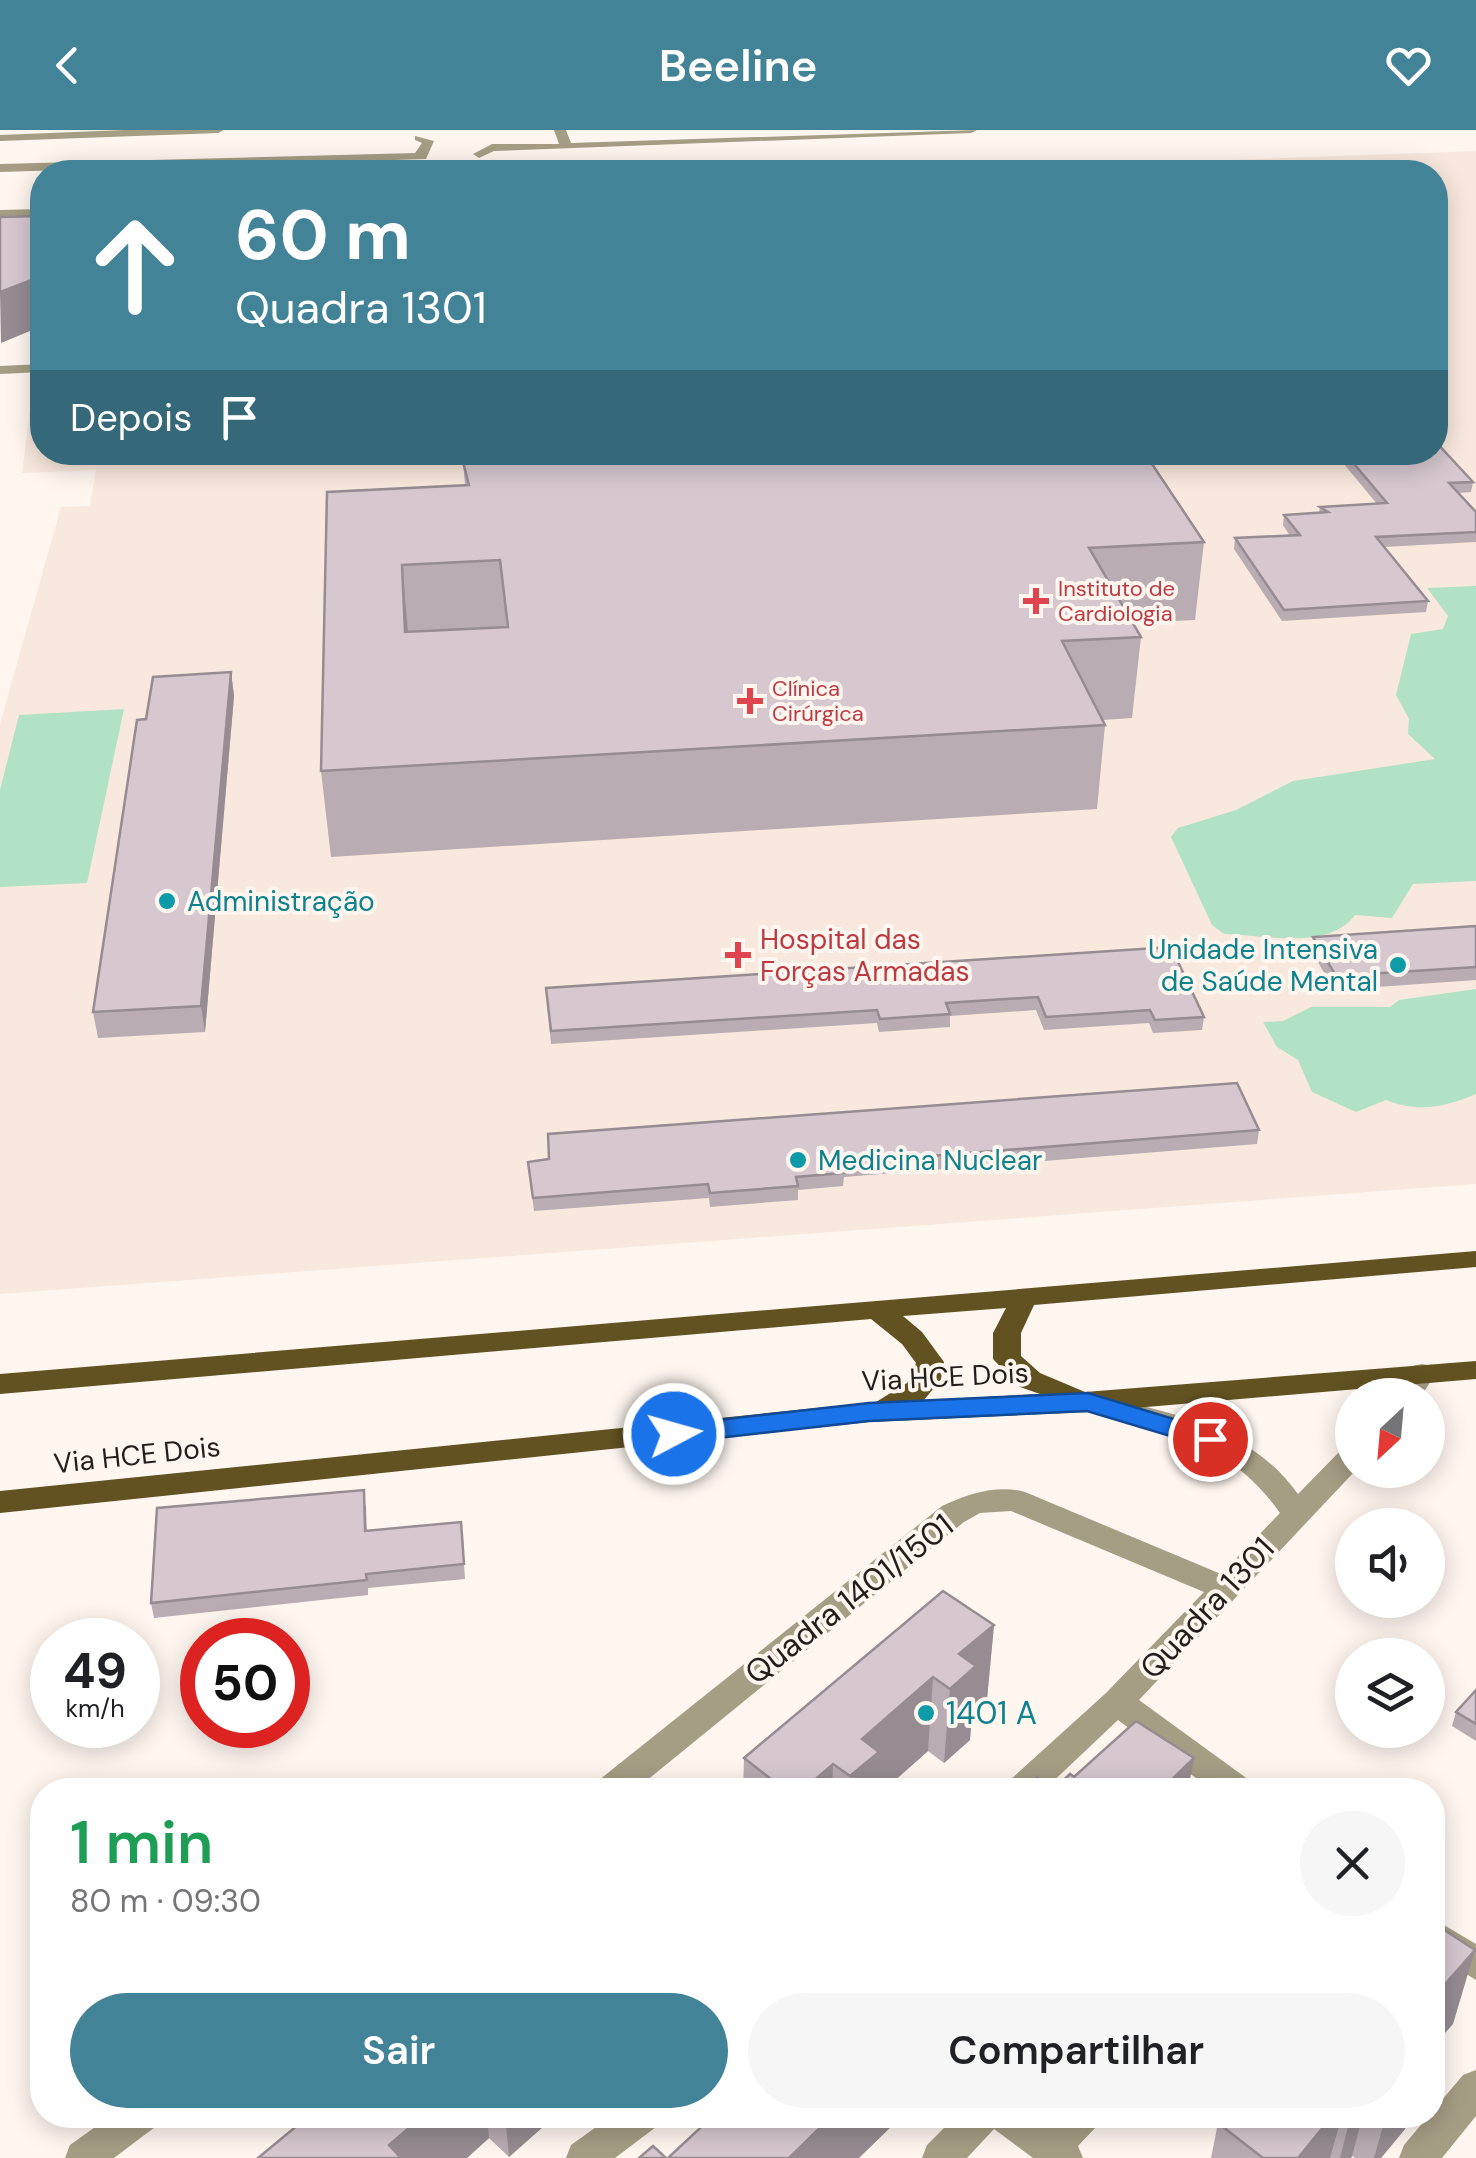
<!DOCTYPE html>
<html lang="pt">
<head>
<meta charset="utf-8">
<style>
  body { margin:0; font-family:"DM Sans",sans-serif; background:#f6f6f6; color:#202124; height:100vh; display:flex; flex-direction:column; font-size:38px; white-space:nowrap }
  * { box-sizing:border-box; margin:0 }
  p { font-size:32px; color:#757577 }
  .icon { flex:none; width:55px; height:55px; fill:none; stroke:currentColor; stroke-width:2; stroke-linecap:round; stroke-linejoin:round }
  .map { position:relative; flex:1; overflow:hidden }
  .drawer { position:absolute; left:30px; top:1648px; width:1415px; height:350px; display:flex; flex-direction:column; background:#fff; border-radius:40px; box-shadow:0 5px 25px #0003 }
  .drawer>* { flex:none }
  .hud { position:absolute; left:30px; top:30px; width:1418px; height:305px; border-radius:40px; box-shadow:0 5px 25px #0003; background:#438397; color:#fff; overflow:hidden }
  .needle { width:65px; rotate:206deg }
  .buttons { position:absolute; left:1335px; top:1248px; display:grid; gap:20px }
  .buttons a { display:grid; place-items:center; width:110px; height:110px; border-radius:50%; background:#fff; box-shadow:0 5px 25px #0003; font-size:50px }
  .speed { position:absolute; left:30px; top:1488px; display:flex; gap:20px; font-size:50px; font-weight:700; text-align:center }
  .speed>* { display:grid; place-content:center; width:130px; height:130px; border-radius:50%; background:#fff; box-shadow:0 5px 25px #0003; line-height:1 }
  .speed small { font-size:25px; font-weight:400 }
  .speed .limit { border:15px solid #d22; background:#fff; color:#111 }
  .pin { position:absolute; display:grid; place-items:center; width:85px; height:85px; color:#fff; margin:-42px; border:5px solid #fff; border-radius:50%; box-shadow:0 2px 10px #0007 }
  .me { position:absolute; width:110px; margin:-55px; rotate:84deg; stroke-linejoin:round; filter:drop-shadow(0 0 8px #0008) }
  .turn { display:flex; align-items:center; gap:35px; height:210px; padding:0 40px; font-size:45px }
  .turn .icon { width:130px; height:130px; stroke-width:2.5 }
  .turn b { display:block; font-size:70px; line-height:85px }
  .then { display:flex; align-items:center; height:95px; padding:0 40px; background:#0003; gap:20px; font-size:38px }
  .round { display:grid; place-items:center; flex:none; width:105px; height:105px; border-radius:52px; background:#f6f6f6 }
  .head { display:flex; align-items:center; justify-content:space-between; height:170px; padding:0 40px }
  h1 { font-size:60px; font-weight:600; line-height:75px; color:#1e9e55 }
  .button { display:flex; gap:20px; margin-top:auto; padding:20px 40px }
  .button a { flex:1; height:115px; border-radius:60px; background:#438397; color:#fff; font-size:40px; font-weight:600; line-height:115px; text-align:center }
  .button a+a { background:#f6f6f6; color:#202124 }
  header { display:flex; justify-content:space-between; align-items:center; height:130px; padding:0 40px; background:#438397; color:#fff; font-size:45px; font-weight:600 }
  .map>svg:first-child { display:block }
  .built { fill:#f9e8dd }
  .green { fill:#b2e2c5 }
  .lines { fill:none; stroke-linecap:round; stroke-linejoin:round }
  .minor { fill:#a59d84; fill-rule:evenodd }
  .major { fill:#625222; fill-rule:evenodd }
  .wall { fill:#b9acb3 }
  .shaded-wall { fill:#968c92 }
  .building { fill:#d7c8d0; stroke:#968c92; stroke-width:2.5; fill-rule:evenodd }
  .route { fill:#1a73e8; stroke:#114b97; stroke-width:2.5 }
  .health-dot { fill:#e0444e; stroke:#fff6f0; stroke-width:4 }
  .culture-dot { fill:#0f9aa8; stroke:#fff6f0; stroke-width:4 }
  .labels { text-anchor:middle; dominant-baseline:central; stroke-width:8; stroke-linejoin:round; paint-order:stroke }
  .far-health-label { font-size:22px; fill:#be3a42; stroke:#fff6f0; text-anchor:start }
  .culture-label { font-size:28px; fill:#0d838f; stroke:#fff6f0; text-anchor:start }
  .health-label { font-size:28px; fill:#be3a42; stroke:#fff6f0; text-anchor:start }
  .street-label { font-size:28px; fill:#231e1b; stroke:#fff6f0 }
  .near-street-label { font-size:32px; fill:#231e1b; stroke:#fff6f0 }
  .near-culture-label { font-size:32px; fill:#0d838f; stroke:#fff6f0; text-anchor:start }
</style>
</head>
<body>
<header><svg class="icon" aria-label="back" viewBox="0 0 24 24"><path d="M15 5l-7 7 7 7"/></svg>Beeline<svg class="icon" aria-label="heart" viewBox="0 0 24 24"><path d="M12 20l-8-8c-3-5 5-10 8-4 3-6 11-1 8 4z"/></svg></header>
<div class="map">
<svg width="1476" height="2028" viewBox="0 0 1476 2028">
  <rect width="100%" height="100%" fill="#fff6f0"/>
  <path class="built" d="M1476 21V1054L0 1164V594L61 377 90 376 96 340 22 343 35 238 42 235V322H1435V42H907Z"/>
  <g class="green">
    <path d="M1476 456V751L1413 754 1392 788 1355 785C1329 821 1263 805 1224 804L1212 795 1171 707 1178 698 1236 680 1293 651 1435 629 1408 604 1409 589 1396 565 1411 504 1443 499 1448 486 1427 458Z"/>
    <path d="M124 579 87 753 0 757V660L19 585Z"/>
    <path d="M1476 859V964C1446 977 1417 983 1386 970L1356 982 1312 962 1298 930 1277 917 1263 892 1283 891 1311 877H1390L1399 870Z"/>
  </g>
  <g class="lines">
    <g class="minor">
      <path d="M124 0H224L218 3 0 11V5Z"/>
      <path d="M554 0H566L571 13 977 0 971 3 494 21 479 28 473 24 492 14H559Z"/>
      <path d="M415 6 434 11 426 29 0 42V34L415 23 422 13 415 10Z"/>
      <path d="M42 79V87L0 88V80Z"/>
      <path d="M42 234V242L0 244V236Z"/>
      <path d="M1422 1234 1432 1236 1436 1243 1422 1265H1393L1412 1236Z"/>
      <path d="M1088 1262C1166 1283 1248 1294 1298 1364L1342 1319 1352 1316V1340H1356L1139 1570 1249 1650 1254 1660H1212L1118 1590 1044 1660H1005L1010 1650 1106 1563 1204 1462 1011 1381 980 1383 964 1392 635 1660H594L599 1650 942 1376C967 1364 997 1354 1025 1362L1221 1444 1280 1383C1228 1308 1160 1302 1078 1279L1074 1272 1078 1265Z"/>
      <path d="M1432 1788 1476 1814V1850L1432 1823Z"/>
      <path d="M1476 1940V1986L1442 2028H1399L1404 2015 1463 1945Z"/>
      <path d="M112 1985H161L155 1997 114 2028H65L70 2015Z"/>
      <path d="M613 1985H662L656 1997 615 2028H566L571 2015Z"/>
      <path d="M957 1985H1035L1048 1994 1057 1985H1102L1096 1997 1078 2016 1083 2028H1033L994 1999 967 2028H922L927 2015Z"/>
    </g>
    <path class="major" d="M1476 1121V1137L1034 1175 1021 1203V1226L1040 1243 1085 1262 1476 1231V1249L1088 1282 869 1292 0 1383V1361L876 1272 907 1253 916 1233 902 1214 871 1189 0 1264V1244ZM1006 1178 993 1203V1229L1020 1257 1040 1264 924 1270 941 1249 944 1232 922 1202 903 1186Z"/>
  </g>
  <g class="wall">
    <path d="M1334 322H1435L1473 352 1471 362 1459 363 1476 382V412L1384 417 1428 471 1426 482 1282 491 1234 419 1235 408 1290 406 1283 395 1284 385 1319 383 1320 377 1377 374Z"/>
    <path d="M463 332 1204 412 1195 490 1133 493 1141 507 1132 588 1103 590 1105 595 1097 679 331 727 321 641 327 362 465 355Z"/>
    <path d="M231 542 234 566 205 902 98 908 93 882 146 589Z"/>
    <path d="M1476 796V850L1334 860 1311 820 1313 807Z"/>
    <path d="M1171 817 1204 887 1202 900 1153 903 1149 893 1044 900 1036 880 950 886V897L879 902 877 893 551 914 546 858Z"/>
    <path d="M1259 1000 1257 1014 844 1047 843 1056 798 1060V1070L710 1077 709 1068 534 1081 528 1032Z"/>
    <path d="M366 1375 367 1401 461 1392 465 1449 368 1458V1465L154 1488 151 1473Z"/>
    <path d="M994 1495 987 1569 972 1582 970 1610 944 1633 928 1621 884 1660H743L744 1628Z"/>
    <path d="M1476 1560V1611L1452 1596 1456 1582Z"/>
    <path d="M310 1985H553V1988L509 2027 489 2008 467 2028H258Z"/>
    <path d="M1225 1985H1409L1405 1999 1381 2028H1355L1352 2026 1351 2028H1211L1218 1993Z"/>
  </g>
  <g class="shaded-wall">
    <path d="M42 146V196L1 213 0 162Z"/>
    <path d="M402 435 409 513 405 502Z"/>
    <path d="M231 542 234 566 205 902 201 876Z"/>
    <path d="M994 1495 987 1569 972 1582 970 1610 944 1633 950 1559 959 1524Z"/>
    <path d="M933 1547 928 1621 884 1660H849L850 1646 862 1609Z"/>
    <path d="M1194 1628 1188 1660H1161Z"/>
    <path d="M833 1634 832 1660H803Z"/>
    <path d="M1475 1820 1453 1894 1432 1918V1869Z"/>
    <path d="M424 1985H487L489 2008 467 2028H391L389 2015Z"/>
    <path d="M505 1985H553V1988L509 2027Z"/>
    <path d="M833 1985H894V1994L859 2028H789Z"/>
    <path d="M1333 1985H1342L1330 2028H1298Z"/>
    <path d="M1351 1985H1363L1352 2026 1351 2028H1340Z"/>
    <path d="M1386 1985H1409L1405 1999 1381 2028H1374Z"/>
  </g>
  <g class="building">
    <path d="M42 86V146L0 162V87Z"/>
    <path d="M1435 311 1473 352 1449 353 1476 382V402L1376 407 1428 471 1284 480 1235 408 1300 405 1284 385 1328 382 1320 377 1387 373 1344 322H1435Z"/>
    <path d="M648 322H1144L1204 412 1089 418 1141 507 1062 511 1105 595 321 641 327 362 469 355 463 332ZM500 430 508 497 405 502 402 435Z"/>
    <path d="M231 542 201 876 93 882 137 590 146 589 153 547Z"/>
    <path d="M1476 796V837L1336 846 1313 807Z"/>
    <path d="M1171 817 1204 887 1155 890 1150 880 1046 887 1038 867 946 873 950 884 880 889 877 880 551 901 546 858Z"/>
    <path d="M1237 953 1259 1000 841 1033 844 1043 796 1047 798 1056 710 1063 708 1054 533 1068 528 1032 549 1029 548 1004Z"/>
    <path d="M364 1360 365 1401 461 1392 464 1434 366 1444 367 1450 151 1473 157 1378Z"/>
    <path d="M943 1461 994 1495 959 1524 976 1536 950 1559 933 1547 862 1609 879 1622 850 1646 833 1634 803 1660H785L744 1628Z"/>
    <path d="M1476 1560V1594L1456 1582Z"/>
    <path d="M1136 1591 1194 1628 1161 1660H1024L1037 1647 1054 1659 1070 1644 1074 1647Z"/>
    <path d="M1432 1792 1475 1820 1432 1869Z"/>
    <path d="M310 1985H424L389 2015 401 2028H258Z"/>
    <path d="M714 1985H833L789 2028H668Z"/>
    <path d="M1225 1985H1333L1298 2028H1263L1218 1993Z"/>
    <path d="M653 2016 666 2028H639Z"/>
  </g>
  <path class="route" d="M1088 1263 1220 1303 1224 1309 1210 1318 1087 1281 869 1291 674 1313 661 1304 674 1295 869 1273Z"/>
  <g class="health-dot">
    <path d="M1031 456h10v10h10v10h-10v10h-10v-10h-10v-10h10z"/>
    <path d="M745 556h10v10h10v10h-10v10h-10v-10h-10v-10h10z"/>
    <path d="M733 810h10v10h10v10h-10v10h-10v-10h-10v-10h10z"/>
  </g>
  <g class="culture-dot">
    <circle cx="167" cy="771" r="10"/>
    <circle cx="1398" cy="835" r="10"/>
    <circle cx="798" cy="1030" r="10"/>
    <circle cx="926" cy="1583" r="10"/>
  </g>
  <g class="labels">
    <g class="far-health-label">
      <text x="1058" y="458">Instituto de<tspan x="1058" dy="25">Cardiologia</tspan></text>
      <text x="772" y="558">Clínica<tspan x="772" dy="25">Cirúrgica</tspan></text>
    </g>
    <g class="culture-label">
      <text x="187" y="771">Administração</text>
      <text x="1378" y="819" text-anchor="end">Unidade Intensiva<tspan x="1378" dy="32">de Saúde Mental</tspan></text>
      <text x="818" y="1030">Medicina Nuclear</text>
    </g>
    <g class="health-label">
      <text x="760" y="809">Hospital das<tspan x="760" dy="32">Forças Armadas</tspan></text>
    </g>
    <g class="street-label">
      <text transform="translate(945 1247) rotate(-3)">Via HCE Dois</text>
      <text transform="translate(137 1325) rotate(-6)">Via HCE Dois</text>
    </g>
    <g class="near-street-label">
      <text transform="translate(849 1469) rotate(-38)">Quadra 1401/1501</text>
      <text transform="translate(1207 1478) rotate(-47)">Quadra 1301</text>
    </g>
    <g class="near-culture-label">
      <text x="946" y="1583">1401 A</text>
    </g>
  </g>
</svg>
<div class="buttons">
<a><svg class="needle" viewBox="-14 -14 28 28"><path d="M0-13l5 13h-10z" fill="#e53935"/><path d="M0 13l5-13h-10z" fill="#757577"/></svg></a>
<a><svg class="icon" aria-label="sound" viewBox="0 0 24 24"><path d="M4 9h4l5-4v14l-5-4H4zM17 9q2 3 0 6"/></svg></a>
<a><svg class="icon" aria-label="layers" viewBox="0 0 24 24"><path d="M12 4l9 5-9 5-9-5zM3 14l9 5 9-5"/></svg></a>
</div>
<div class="speed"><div>49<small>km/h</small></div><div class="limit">50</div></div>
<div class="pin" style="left:1210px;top:1309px;background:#d93025"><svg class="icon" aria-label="arrive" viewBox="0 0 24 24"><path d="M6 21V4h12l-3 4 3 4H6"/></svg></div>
<svg class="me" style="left:674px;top:1304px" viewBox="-20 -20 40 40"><circle r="17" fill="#1a73e8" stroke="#fff" stroke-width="3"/><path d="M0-11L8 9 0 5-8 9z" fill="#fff"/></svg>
<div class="hud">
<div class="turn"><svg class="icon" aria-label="ahead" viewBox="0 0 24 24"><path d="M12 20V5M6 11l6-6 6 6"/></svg><div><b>60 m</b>Quadra 1301</div></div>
<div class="then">Depois<svg class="icon" aria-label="arrive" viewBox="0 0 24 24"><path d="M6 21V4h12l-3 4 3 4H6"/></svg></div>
</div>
<section class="drawer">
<div class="head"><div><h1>1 min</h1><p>80 m · 09:30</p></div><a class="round"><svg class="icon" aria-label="close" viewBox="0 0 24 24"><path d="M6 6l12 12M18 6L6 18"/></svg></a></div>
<div class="button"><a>Sair</a><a>Compartilhar</a></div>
</section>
</div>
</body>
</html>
